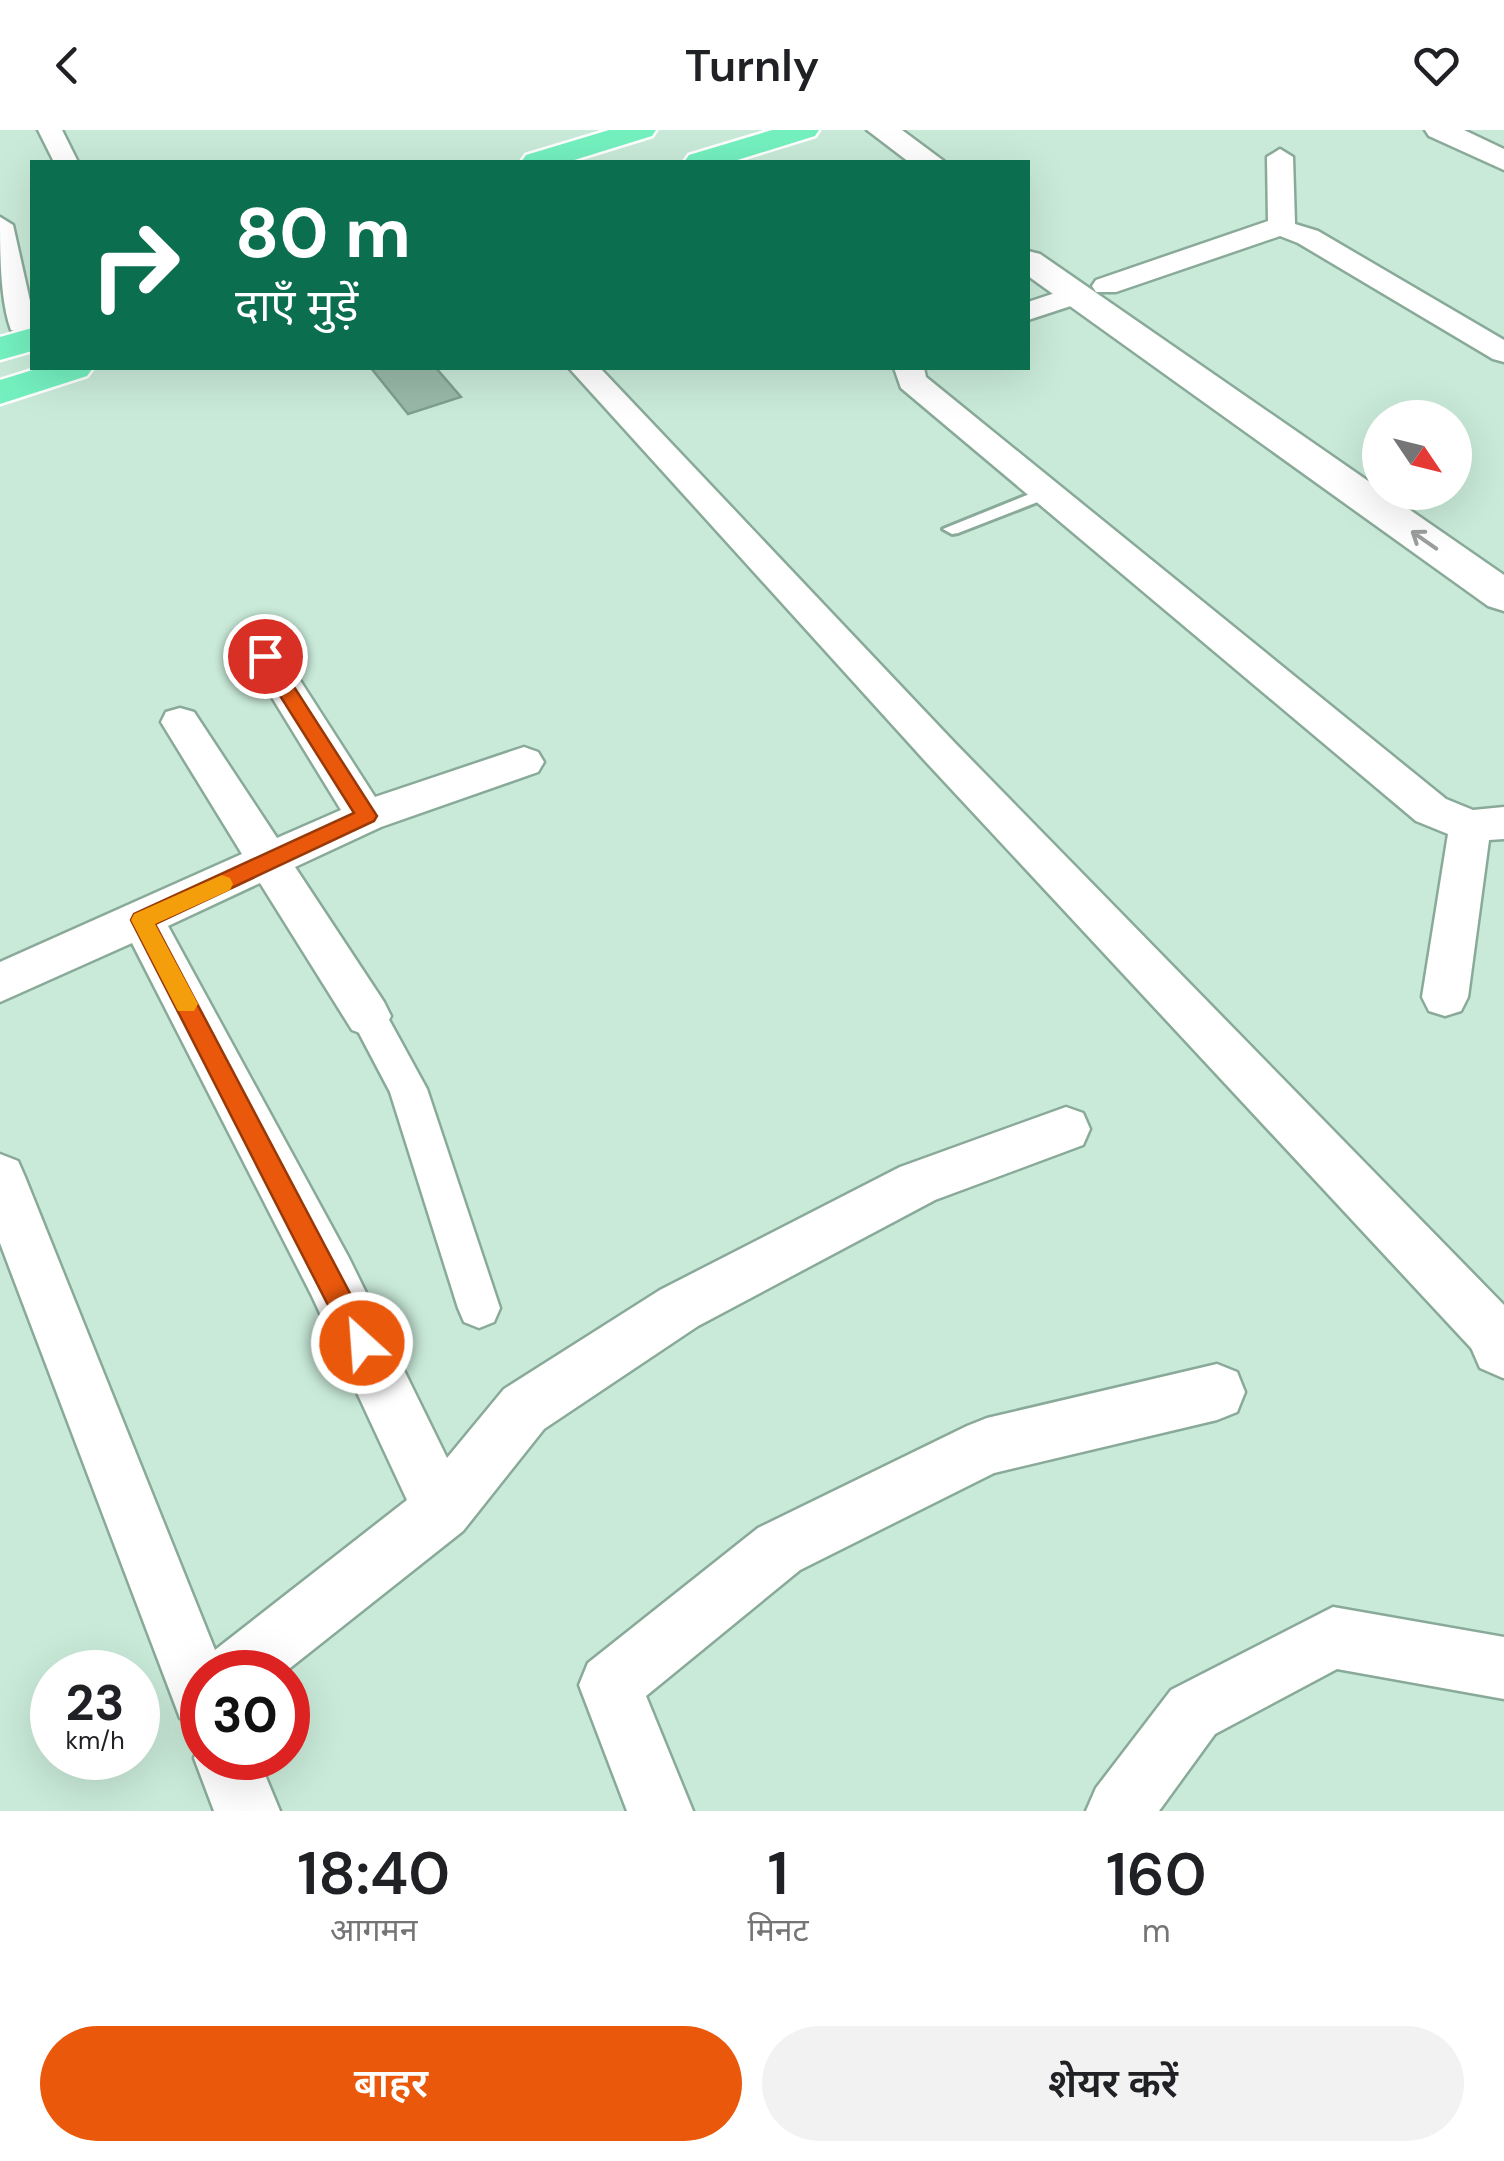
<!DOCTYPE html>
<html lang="hi">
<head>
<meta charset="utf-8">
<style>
  body { margin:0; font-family:"DM Sans","Noto Sans Devanagari",sans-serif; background:#f2f2f2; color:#202124; height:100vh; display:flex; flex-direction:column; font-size:38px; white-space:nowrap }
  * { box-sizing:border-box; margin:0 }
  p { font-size:32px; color:#757577 }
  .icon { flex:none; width:55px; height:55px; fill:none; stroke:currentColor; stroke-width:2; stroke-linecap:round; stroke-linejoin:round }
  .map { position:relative; height:1681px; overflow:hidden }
  .side { display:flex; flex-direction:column; background:#fff; flex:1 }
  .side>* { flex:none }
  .banner { position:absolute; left:30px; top:30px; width:1000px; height:210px; border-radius:0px; box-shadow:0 10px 40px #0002; background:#0b6e4f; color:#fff; overflow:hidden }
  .needle { width:65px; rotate:125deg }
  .tools { position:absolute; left:1362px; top:270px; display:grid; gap:20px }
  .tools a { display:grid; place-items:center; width:110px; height:110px; border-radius:50%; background:#fff; box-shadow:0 10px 40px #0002; font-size:50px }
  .speed { position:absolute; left:30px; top:1520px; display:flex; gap:20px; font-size:50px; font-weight:700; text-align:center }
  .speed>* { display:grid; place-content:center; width:130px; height:130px; border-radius:50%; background:#fff; box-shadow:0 10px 40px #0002; line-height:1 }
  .speed small { font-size:25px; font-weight:400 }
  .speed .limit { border:15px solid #d22; background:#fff; color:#111 }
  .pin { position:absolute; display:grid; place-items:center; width:85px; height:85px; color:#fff; margin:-42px; border:5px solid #fff; border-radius:50%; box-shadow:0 2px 10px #0007 }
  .me { position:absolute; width:110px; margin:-55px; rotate:334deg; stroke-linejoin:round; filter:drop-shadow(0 0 8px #0008) }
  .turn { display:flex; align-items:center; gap:35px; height:210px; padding:0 40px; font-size:45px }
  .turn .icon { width:130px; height:130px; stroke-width:2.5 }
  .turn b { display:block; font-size:70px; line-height:85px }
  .eta { display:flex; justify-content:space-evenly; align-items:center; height:170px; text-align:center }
  .eta b { font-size:60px; font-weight:600; line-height:70px }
  .action { display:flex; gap:20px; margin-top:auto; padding:20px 40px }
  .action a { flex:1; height:115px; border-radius:60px; background:#ea580c; color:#fff; font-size:40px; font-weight:600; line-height:115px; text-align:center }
  .action a+a { background:#f2f2f2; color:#202124 }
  header { display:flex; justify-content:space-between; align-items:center; height:130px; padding:0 40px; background:#fff; font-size:45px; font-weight:600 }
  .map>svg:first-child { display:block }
  .building { fill:#99b9a8; stroke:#809f8f; stroke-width:2.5 }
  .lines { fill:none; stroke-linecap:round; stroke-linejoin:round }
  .service-casing { stroke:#8aaa99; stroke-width:6 }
  .pedestrian-casing { stroke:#8aaa99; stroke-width:5 }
  .minor-casing { stroke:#8aaa99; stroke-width:5 }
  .tertiary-casing { stroke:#8aaa99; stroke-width:5 }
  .trunk-casing { stroke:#fff; stroke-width:5 }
  .service { fill:#fff; fill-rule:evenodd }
  .pedestrian { fill:#fff; fill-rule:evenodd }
  .minor { fill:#fff; fill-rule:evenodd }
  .tertiary { fill:#fff; fill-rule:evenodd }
  .trunk { fill:#74f0bf; fill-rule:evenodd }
  .oneway { stroke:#9b9f9d }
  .route { fill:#ea580c; stroke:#983908; stroke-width:2.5 }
  .slow { fill:#f59e0b }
</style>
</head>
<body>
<header><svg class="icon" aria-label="back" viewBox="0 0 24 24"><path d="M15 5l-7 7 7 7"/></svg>Turnly<svg class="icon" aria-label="heart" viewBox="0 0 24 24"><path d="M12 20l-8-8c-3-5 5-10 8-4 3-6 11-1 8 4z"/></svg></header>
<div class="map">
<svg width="1504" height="1681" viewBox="0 0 1504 1681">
  <rect width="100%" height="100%" fill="#c9ead9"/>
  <path class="building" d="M371 238H436L461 267 408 284Z"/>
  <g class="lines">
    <g class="service-casing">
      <path id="service" d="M1047 357 1055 362 1053 366 958 403 952 404 943 399Z"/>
    </g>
    <g class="pedestrian-casing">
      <path id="pedestrian" d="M368 871 381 875 427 959 500 1178 494 1192 479 1198 464 1192 458 1178 390 962 350 886 355 875Z"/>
    </g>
    <g class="minor-casing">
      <g id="minor">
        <path d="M38 0H62L78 32H54Z"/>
        <path d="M1280 19 1293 27 1295 94 1318 101 1504 210V232L1493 229 1298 113 1280 106 1116 162H1096L1092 156 1096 150 1268 91 1267 27Z"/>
        <path d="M0 87 13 95 32 180V199L21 203 11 200C0 171 0 121 0 87Z"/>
        <path d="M1076 156 1086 159 1090 165 1086 171 1028 190V172Z"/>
        <path d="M569 238H600L954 612 1504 1175V1241L1485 1233 926 632Z"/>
        <path d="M894 238H924L926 247 1446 669 1473 680 1504 677V709L1489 710 1468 867 1461 881 1445 886 1429 881 1422 867 1448 704 1416 691 901 258Z"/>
        <path d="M265 512 278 516 375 667 524 617 538 622 544 632 538 642 381 697 295 737 384 872 391 886 384 900 368 906 352 900 260 753 168 796 349 1128 447 1328 504 1259 660 1160 900 1037 1066 977 1083 983 1090 999 1083 1015 935 1070 698 1196 544 1299 463 1401 285 1542H202V1597L180 1588 0 1113V1024L18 1031 25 1047 215 1520 407 1370 311 1164 132 813 0 872V832L242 724 161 592 166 582 180 578 194 582 277 708 341 680 246 525 252 516Z"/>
        <path d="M1217 1234 1237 1242 1245 1262 1237 1282 1217 1290 994 1343 800 1440 646 1566 693 1681H627L579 1555 588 1533 758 1398 967 1296 987 1288Z"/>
        <path d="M1333 1477 1504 1507V1569L1337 1539 1215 1604 1159 1681H1086L1096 1658 1171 1560Z"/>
        <path d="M202 1607V1628H258L280 1681H214L194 1628Z"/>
      </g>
    </g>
    <g class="tertiary-casing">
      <g id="tertiary">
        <path d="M867 0H902L945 32H909Z"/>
        <path d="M1425 0H1464L1504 19V40L1429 6Z"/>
        <path d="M1028 121 1040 124 1504 445V481L1488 476 1028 146Z"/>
        <path d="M1504 1182V1248H1503L1480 1238 1470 1215 1480 1192Z"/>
      </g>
    </g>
    <g class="trunk-casing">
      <g id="trunk">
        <path d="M609 0H656L652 6 568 32H521L526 25Z"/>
        <path d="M772 0H819L815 6 731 32H684L689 25Z"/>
        <path d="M32 198V221L0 230V207Z"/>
        <path d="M39 238H93L87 246 0 274V250Z"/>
      </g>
    </g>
    <use href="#service" class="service"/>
    <use href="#pedestrian" class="pedestrian"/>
    <use href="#minor" class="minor"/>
    <use href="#tertiary" class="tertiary"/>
    <use href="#trunk" class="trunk"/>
  </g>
  <defs><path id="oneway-shaft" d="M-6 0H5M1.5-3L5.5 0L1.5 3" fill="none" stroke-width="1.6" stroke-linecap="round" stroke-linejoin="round" transform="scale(2.5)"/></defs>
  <use class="oneway" href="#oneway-shaft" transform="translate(1424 410) rotate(-145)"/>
  <path class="route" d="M265 519 271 521 377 686 374 691 155 794 371 1203 375 1213 371 1222 362 1226 352 1222 131 790 134 784 354 683 255 526Z"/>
  <path class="slow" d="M222 745 230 748 233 754 230 760 155 794 198 874 194 881H178L131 790 134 784Z"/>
</svg>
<div class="tools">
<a><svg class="needle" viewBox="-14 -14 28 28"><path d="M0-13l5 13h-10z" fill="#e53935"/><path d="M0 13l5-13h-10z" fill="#757577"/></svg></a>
</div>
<div class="speed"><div>23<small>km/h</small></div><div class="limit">30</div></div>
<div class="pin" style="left:265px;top:526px;background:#d93025"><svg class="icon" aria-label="arrive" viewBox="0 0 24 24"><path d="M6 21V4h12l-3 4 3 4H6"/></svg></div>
<svg class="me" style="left:362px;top:1213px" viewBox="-20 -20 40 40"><circle r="17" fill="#ea580c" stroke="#fff" stroke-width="3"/><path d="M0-11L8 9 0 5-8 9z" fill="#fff"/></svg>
<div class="banner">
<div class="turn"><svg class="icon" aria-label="right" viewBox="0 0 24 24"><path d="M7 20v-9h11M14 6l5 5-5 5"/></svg><div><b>80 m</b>दाएँ मुड़ें</div></div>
</div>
</div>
<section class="side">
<div class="eta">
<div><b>18:40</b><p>आगमन</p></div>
<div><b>1</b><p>मिनट</p></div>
<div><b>160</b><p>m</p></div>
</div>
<div class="action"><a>बाहर</a><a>शेयर करें</a></div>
</section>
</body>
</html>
